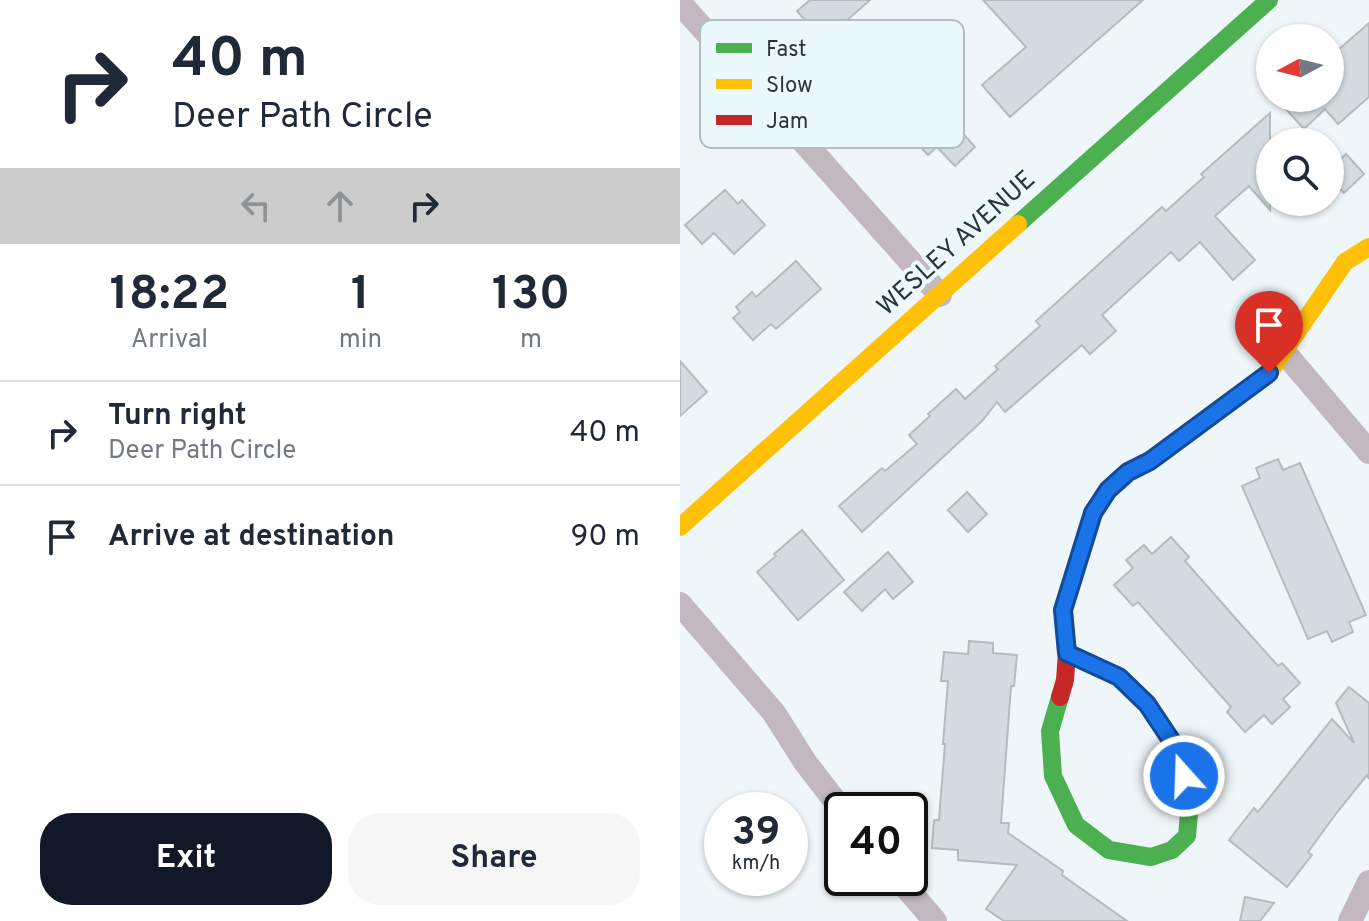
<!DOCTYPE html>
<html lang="en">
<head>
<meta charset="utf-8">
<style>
  body { margin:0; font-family:Overpass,sans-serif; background:#f6f6f7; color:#1f2937; height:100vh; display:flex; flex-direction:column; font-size:30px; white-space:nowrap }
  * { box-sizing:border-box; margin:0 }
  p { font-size:26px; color:#747a83 }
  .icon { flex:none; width:44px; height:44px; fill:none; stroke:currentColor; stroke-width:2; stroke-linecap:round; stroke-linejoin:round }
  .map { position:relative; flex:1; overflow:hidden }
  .panel { display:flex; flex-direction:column; background:#fff; width:680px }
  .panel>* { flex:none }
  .top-card { background:#fff; color:#1f2937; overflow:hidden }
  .needle { width:52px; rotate:263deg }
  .controls { position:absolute; left:576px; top:24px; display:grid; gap:16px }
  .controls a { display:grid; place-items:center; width:88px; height:88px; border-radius:50%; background:#fff; box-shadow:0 2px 6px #0004; font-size:40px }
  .speed { position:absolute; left:24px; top:792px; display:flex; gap:16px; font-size:40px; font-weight:700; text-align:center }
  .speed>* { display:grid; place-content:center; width:104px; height:104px; border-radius:50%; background:#fff; box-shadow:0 2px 6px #0004; line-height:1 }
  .speed small { font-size:20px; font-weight:400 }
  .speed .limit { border:4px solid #111; border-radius:12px; background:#fff; color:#111 }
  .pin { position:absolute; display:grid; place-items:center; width:68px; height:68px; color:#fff; margin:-82px -34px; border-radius:50% 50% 50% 0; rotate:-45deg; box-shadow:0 0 8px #0007 }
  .pin .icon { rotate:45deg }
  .me { position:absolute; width:88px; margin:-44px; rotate:340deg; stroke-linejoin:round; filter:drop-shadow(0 0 6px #0008) }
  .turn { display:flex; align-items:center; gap:28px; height:168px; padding:0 40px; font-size:36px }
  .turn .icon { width:104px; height:104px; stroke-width:2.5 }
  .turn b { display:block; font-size:56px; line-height:68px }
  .lanes { display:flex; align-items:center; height:76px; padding:0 40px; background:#0003; justify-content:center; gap:40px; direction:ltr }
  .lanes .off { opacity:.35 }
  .eta { display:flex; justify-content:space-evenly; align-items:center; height:136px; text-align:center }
  .eta b { font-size:48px; font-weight:700; line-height:56px }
  .action { display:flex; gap:16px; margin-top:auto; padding:16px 40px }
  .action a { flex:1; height:92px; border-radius:32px; background:#111827; color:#fff; font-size:32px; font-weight:700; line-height:92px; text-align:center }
  .action a+a { background:#f6f6f7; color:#1f2937 }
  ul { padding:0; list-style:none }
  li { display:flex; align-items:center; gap:24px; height:104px; padding:0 40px; border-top:2px solid #e0e1e3 }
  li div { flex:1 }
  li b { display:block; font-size:30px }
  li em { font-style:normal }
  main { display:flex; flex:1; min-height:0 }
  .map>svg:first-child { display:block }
  .building { fill:#d3dde1; stroke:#b3bcbf; stroke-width:2 }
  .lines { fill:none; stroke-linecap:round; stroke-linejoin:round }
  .street { stroke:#c4b8c0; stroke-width:24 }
  .fast { stroke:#4caf50; stroke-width:18 }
  .slow { stroke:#ffc107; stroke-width:18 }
  .jam { stroke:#c62828; stroke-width:18 }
  .route-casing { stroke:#114b97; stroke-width:20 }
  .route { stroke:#1a73e8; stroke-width:14 }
  .labels { text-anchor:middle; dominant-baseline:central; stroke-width:8; stroke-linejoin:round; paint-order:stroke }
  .street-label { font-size:26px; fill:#28353a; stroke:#ebf8fd }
  .key { fill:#ebf8fd; stroke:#b0bec2; stroke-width:2 }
  .key-label { font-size:22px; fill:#28353a }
</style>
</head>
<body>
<main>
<section class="panel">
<div class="top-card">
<div class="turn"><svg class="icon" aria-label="right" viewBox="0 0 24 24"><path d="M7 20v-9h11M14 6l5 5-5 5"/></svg><div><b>40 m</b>Deer Path Circle</div></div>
<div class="lanes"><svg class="icon off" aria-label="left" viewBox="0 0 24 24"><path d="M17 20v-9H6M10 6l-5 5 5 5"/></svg><svg class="icon off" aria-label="ahead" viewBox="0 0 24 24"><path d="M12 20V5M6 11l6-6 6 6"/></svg><svg class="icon" aria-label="right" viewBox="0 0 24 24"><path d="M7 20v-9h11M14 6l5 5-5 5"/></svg></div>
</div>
<div class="eta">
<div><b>18:22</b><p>Arrival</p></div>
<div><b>1</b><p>min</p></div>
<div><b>130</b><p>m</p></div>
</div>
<ul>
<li><svg class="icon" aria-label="right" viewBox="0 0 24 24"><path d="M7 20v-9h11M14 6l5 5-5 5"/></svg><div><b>Turn right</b><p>Deer Path Circle</p></div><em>40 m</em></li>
<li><svg class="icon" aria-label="arrive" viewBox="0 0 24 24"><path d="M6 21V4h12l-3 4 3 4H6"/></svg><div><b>Arrive at destination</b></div><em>90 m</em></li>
</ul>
<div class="action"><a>Exit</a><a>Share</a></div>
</section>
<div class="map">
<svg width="689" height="921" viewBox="0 0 689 921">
  <rect width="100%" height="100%" fill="#eff6f9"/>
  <g class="building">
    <path d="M130 0H190L166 21 192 51 169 71 117 11Z"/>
    <path d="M303 0H463L330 117 302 85 346 47Z"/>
    <path d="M689 23V97L658 124 645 109 624 129 596 98H650V57Z"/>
    <path d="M242 88 295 147 275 166 257 147 248 155 212 116Z"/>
    <path d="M590 113V210L569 186 535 216 575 260 553 280 520 242 499 261 491 252 422 315 436 331 410 354 402 345 325 412 317 402 302 421 182 532 159 506 202 468 205 471 237 444 229 435 250 416 248 414 276 389 285 399 318 369 315 366 360 326 356 321 482 207 486 211 524 177 521 174Z"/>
    <path d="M666 154 684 174 664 193 650 178V169Z"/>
    <path d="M45 190 58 204 62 200 85 225 54 254 34 233 22 244 5 225Z"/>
    <path d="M116 261 141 289 96 329 91 324 73 340 53 318 60 312 56 307 72 292 76 297Z"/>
    <path d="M0 361 27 392 0 416Z"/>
    <path d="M598 459 603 470 620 463 686 615 669 622 673 632 652 642 647 631 628 639 562 486 580 478 576 468Z"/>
    <path d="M287 492 307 514 288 532 268 510Z"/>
    <path d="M122 530 164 580 118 620 77 572 96 556 94 554Z"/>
    <path d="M491 537 509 557 505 561 557 620 598 666 602 663 620 683 603 699 610 707 592 724 584 715 565 732 547 712 551 707 458 602 453 606 434 585 453 568 446 560 464 545 472 554Z"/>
    <path d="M208 552 233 582 213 599 205 589 182 611 164 592Z"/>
    <path d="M289 641 313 643V653L337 655 334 686H331L321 823H329L328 833 383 871 382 875 447 921H324L306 909 337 865 278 860V850L252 848 254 820H259L265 744H263L268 681H261L264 652 288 654Z"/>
    <path d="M669 687 689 703V779L687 775 658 811 628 852 632 855 607 887 549 840 574 808 578 812 652 719 674 743 656 703Z"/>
    <path d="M565 897 594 903 580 921H560Z"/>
  </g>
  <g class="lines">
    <g class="street">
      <path d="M0 3 260 295"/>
      <path d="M604 352 689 452"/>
      <path d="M0 604 94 713 125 762 162 810"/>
      <path d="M218 878 255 921"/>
      <path d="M670 921 689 882"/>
    </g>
    <g class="fast">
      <path d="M338 224 589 0"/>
      <path d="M380 697 370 731 373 776 396 825 429 850 471 857 492 850 507 836 510 802 497 749 467 704 439 677 387 653"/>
    </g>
    <g class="slow">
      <path d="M546 405 589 373 665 262 689 247"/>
      <path d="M0 527 338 224"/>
    </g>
    <path class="jam" d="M380 697 385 680 387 653 383 610 413 513 428 490 448 472 470 461 546 405"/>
  </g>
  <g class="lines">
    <g class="route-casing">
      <path id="route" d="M504 776 497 749 467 704 439 677 387 653 383 610 413 513 428 490 448 472 470 461 589 373"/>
    </g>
    <use href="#route" class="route"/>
  </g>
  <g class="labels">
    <g class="street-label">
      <text transform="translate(277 244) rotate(-42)">WESLEY AVENUE</text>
    </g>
  </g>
  <rect x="20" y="20" width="264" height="128" rx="12" class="key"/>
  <rect x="36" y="43" width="36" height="10" fill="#4caf50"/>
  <rect x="36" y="79" width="36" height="10" fill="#ffc107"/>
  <rect x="36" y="115" width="36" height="10" fill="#c62828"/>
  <g class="key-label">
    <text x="86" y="56">Fast</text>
    <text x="86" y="92">Slow</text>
    <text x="86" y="128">Jam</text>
  </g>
</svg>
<div class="controls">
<a><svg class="needle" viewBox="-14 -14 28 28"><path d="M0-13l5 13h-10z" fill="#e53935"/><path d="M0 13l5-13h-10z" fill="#747a83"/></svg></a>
<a><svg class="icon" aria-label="search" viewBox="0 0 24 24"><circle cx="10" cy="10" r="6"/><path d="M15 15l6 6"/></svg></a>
</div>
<div class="speed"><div>39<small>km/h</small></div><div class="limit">40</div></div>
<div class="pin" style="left:589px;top:373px;background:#d93025"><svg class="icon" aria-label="arrive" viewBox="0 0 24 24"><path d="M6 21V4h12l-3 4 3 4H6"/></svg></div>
<svg class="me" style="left:504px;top:776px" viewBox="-20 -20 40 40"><circle r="17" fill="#1a73e8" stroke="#fff" stroke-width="3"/><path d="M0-11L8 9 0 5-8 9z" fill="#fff"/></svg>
</div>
</main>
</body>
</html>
